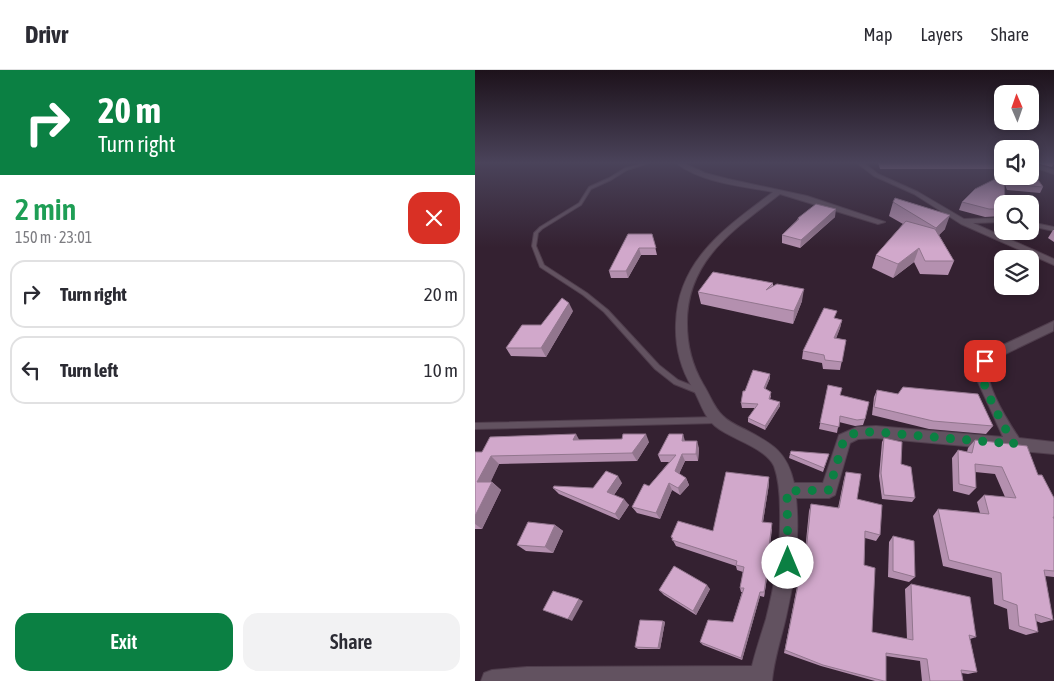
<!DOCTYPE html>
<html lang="en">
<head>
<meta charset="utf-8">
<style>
  body { margin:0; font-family:"Asap Condensed",sans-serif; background:#f2f2f3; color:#2b2b33; height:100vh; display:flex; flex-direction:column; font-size:19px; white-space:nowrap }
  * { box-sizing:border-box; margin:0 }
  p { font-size:16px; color:#7c7c81 }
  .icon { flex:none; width:28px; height:28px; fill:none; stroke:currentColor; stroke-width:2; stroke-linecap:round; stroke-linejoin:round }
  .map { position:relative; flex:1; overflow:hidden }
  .panel { display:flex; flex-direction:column; background:#fff; width:475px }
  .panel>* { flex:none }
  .top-card { background:#0b8043; color:#fff; overflow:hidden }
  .needle { width:32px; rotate:358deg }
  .tools { position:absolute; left:519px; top:15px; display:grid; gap:10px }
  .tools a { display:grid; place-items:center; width:45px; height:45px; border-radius:10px; background:#fff; box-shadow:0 2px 8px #0003; font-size:25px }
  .pin { position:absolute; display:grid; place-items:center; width:42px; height:42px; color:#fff; margin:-21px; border-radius:10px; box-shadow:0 2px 8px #0006 }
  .me { position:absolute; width:55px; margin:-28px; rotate:0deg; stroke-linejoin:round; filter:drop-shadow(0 0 4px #0008) }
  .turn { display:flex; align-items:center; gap:18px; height:105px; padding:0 15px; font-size:22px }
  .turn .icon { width:65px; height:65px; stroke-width:2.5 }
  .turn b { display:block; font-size:35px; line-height:42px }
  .round { display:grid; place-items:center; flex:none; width:52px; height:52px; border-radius:15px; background:#f2f2f3 }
  .headline { display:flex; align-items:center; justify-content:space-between; height:85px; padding:0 15px }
  h1 { font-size:30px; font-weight:600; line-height:38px; color:#1e9e55 }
  .action { display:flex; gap:10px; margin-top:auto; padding:10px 15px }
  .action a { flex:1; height:58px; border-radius:15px; background:#0b8043; color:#fff; font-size:20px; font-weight:600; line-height:58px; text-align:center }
  .action a+a { background:#f2f2f3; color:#2b2b33 }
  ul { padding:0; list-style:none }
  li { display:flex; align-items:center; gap:15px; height:68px; margin:0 10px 8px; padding:0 5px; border:2px solid #e1e1e2; border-radius:15px }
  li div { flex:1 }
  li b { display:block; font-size:19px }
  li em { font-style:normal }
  header { display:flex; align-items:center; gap:30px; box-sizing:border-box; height:70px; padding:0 25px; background:#fff; border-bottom:1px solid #e1e1e2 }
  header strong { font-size:24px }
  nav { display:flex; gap:28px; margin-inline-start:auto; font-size:18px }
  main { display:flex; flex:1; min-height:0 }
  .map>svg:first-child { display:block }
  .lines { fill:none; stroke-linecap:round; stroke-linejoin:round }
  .lane-casing { stroke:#4f3d4c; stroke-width:2 }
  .street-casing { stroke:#4f3d4c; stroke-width:2 }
  .lane { fill:#625260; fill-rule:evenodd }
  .street { fill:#625260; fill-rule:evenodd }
  .wall { fill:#b490af }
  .shaded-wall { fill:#92768e }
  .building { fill:#d1a8cb; stroke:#92768e }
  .route { stroke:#0b8043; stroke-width:9; stroke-dasharray:0 16.2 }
</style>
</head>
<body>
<header>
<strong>Drivr</strong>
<nav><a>Map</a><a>Layers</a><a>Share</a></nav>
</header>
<main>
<section class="panel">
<div class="top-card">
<div class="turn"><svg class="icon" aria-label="right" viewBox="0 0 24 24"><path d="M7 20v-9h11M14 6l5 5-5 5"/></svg><div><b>20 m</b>Turn right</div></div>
</div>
<div class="headline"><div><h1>2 min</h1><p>150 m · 23:01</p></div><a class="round" style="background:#d93025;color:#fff"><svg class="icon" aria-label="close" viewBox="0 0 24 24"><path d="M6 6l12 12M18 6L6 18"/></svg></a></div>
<ul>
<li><svg class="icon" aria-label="right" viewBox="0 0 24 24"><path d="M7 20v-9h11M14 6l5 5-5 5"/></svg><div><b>Turn right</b></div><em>20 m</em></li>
<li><svg class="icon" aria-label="left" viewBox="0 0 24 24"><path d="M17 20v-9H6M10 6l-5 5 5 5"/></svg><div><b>Turn left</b></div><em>10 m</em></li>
</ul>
<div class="action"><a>Exit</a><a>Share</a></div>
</section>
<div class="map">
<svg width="579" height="611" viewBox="0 0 579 611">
  <rect width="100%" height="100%" fill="#342131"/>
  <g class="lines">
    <g class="lane-casing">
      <g id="lane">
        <path d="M170 93H174L152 100 136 110 116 119 106 135 67 159 63 163 61 176 69 195 112 223 133 240 184 295 203 310 226 319 227 321 226 323 224 324 199 314 180 299 129 242 108 225 65 197 57 176 59 163 65 157 104 133 114 117 134 108 150 98Z"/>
        <path d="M242 347 244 348 245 350 244 352 242 353 0 359V353Z"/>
      </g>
    </g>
    <g class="street-casing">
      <g id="street">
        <path d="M201 93H208L230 103 253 109 332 126 410 152 403 154 305 124C260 159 212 189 212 253 212 276 217 295 228 314 235 325 239 338 248 346 254 352 263 356 271 360 298 374 312 382 319 413H348L364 365 382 357 401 356 528 367 503 312 501 297 511 283 579 251 578 261 520 289C516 292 514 294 513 298 511 317 534 353 544 368L579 372V384L401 368 383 369 375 373 360 425 354 428H321C325 468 320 508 311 547 306 569 299 589 297 611H6L9 603 17 600 52 597 277 596C281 580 286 565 291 549 300 514 306 477 305 441 305 426 304 410 299 396 290 377 255 369 240 356 228 346 225 330 217 317 205 297 200 276 201 253 203 189 252 157 298 122 267 116 227 113 201 93Z"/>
        <path d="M382 93H389L403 104 443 122 489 149 528 148V152L498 153 579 189V195L486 154 439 124 399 106Z"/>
        <path d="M555 93 579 100V104L555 96Z"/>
        <path d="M555 152 579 157V161L555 156Z"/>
      </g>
    </g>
    <use href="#lane" class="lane"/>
    <use href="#street" class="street"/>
  </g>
  <g class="wall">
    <path d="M403 93H528V99H405Z"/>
    <path d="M555 93H560L558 99H556L568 117 565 123 532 120 529 112 527 146 510 147 484 140 487 132 529 109 530 106H555Z"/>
    <path d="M561 93H579L577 97Z"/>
    <path d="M418 132 470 159 464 165 479 191 473 205 445 204 439 192 418 208 397 198 401 185 428 154 414 146Z"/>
    <path d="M360 147 325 178 307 173V165L322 150 323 148Z"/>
    <path d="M578 160H579V172L573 168Z"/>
    <path d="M177 164 182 185H166L153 208H136L134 201Z"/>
    <path d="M298 213V216L327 231 318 254 226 234 223 222Z"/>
    <path d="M98 241 71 287 36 286 31 278 66 255Z"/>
    <path d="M360 248 367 250 365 258 361 268 371 270 365 300 348 299 347 293 327 289 328 281Z"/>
    <path d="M295 304V308L290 319 296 326 295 330 305 336 290 360 273 352V348L280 338H267L266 333 270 321Z"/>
    <path d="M353 315 390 349 388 355 380 356 364 352 362 363 344 359Z"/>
    <path d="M402 320 423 324 518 356 511 364 454 359 397 345 399 327Z"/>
    <path d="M409 368 426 394 440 428 437 432 407 429 404 406 407 372Z"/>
    <path d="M105 370 174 372 162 391 24 394 15 412H17L26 420 7 459H0V382H7Z"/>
    <path d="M500 370 563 405 579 428V507L570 506 578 550 566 553 561 551 563 562 551 565 534 559 532 539 519 534 517 508 468 496 458 446 463 439 505 443 502 432 509 425 530 427 520 404 500 402 501 418 494 425 478 421 477 388 483 380 492 382 493 378Z"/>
    <path d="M210 371 224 378 223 391H210L204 404 211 408 214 415 205 425 197 420 185 449 162 443 157 437 174 416 194 392H186L183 385Z"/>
    <path d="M315 384H354L348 402 314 388Z"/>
    <path d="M371 402 382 429 405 465 401 471 390 468 389 495 397 562 432 569 430 519 436 514 501 567 495 569 502 602 493 604 486 603 488 611H447L445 591 411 586 409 611H400L346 596 309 583 326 496 329 491 334 441 336 434 363 438 369 409Z"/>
    <path d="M294 407V414L288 452 297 459 295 476H296V482L289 527 285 526 267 590 228 575 225 572 258 552 267 522H266L265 518 268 502 262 500 261 496 201 476 196 467 238 461Z"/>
    <path d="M147 413 139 425 154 435 144 450 84 424 78 418H118Z"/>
    <path d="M80 455 88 461 78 483 51 481 42 475Z"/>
    <path d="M418 466 440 507 434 512 413 507 414 472Z"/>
    <path d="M235 519 221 545 189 525 184 520Z"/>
    <path d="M188 551 190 552 185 579H163L160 577Z"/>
  </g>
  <g class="shaded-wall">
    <path d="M361 139 360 147 325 178 326 170Z"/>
    <path d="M475 145 470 159 456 172 461 158Z"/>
    <path d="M164 178 166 185 153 208 151 201Z"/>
    <path d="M444 178 439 192 418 208 423 194Z"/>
    <path d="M329 219 327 231 318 254 319 241Z"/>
    <path d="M94 233 98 241 71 287 66 278Z"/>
    <path d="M367 250 365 258 358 277 359 268Z"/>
    <path d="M295 304V308L289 323V318Z"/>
    <path d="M305 332V336L290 360V356Z"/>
    <path d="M101 364 106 373 98 370Z"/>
    <path d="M171 364 174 372 162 391 157 383Z"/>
    <path d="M208 364 210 371H207Z"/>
    <path d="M222 371 224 378 223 391 221 384Z"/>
    <path d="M207 384 210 391 202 408 200 401Z"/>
    <path d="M16 386 24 394 12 420 2 412Z"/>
    <path d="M143 406 147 413 137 428 132 422Z"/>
    <path d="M294 407V414L287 458V452Z"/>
    <path d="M211 408 214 415 205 425 203 418Z"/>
    <path d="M17 412 26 420 7 459 0 454V446Z"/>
    <path d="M194 413 197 420 185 449 181 443Z"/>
    <path d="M149 429 154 435 144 450 140 444Z"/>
    <path d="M80 455 88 461 78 483 70 477Z"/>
    <path d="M296 476V482L289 527V522Z"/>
    <path d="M232 515 235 519 221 545 218 541Z"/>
    <path d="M285 522V526L267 590 266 588Z"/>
    <path d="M104 529 108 531 97 551 93 549Z"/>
    <path d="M188 551 190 552 185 579 183 578Z"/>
  </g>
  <g class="building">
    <rect x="406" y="93" width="122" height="1"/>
    <path d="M555 98 568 117 535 114 532 106H555Z"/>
    <path d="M528 105V106H529L530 134H528V139H514L487 132 500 119Z"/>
    <path d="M420 128 475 145 461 158 418 132Z"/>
    <path d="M341 134 361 139 326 170 307 165 324 149 323 148Z"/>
    <path d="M431 151 460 159 479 191H450L444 178 423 194 401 185Z"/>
    <path d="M153 164H177L181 178H164L151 201H134Z"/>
    <path d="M238 202 298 213 291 220 302 214 329 219 319 241 223 222Z"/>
    <path d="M87 228 94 233 66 278H31L47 255H66Z"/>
    <path d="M349 238 362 241 359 248 367 250 359 268 371 270 367 292 350 290 349 285 328 281Z"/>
    <path d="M278 300 295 304 289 318 296 322 294 329 305 332 290 356 273 348 283 334 266 333 268 321H270Z"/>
    <path d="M353 315 367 318 365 325 394 332 390 349 382 350 365 346 364 357 345 353Z"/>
    <path d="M428 317 503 324 518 356 458 351 399 337 402 320 423 324Z"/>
    <path d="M101 364 98 370 147 369 148 364H171L157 383 16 386 2 412H17L0 446V382H7L15 367Z"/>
    <path d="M194 364H208L207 371H222L221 384H207L200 401 211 408 203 418 194 413 181 443 157 437 169 414 174 416 201 385H183Z"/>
    <path d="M409 368 427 372 426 394 436 397 440 428 409 425 406 403Z"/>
    <path d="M500 370 552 376 563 405H567L579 428V447H578L579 449V501L569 500 578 550 560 544 563 562 544 556 542 535 528 530 526 503 474 490 463 439 514 444 509 425 541 428 527 397 500 394 501 418 484 414 483 380 497 383Z"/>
    <path d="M316 381 354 384 349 398 315 384Z"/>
    <path d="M131 401 143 406 132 422 149 429 140 444 78 418 79 416 118 418Z"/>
    <path d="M251 402 294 407 287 452 297 453 294 476H296L289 522H285L266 588 225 572 233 550 258 552 269 518H265L269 497 261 495 262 491 197 470 198 468 196 467 203 451 238 461Z"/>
    <path d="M371 402 386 404 382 429 407 435 405 465 390 461 389 495 400 498 397 562 438 570 436 514 495 527 501 567 494 565 502 602 486 600 488 611H455L452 589 411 583V611H409L348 595 310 580 328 490 330 491 336 434 364 438Z"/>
    <path d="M53 452 80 455 70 477 42 475Z"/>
    <path d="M418 466 439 471 440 507 418 501Z"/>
    <path d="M199 496 232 515 218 541 184 520Z"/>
    <path d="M78 521 104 529 93 549 68 540Z"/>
    <path d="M165 550 188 551 183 578 160 577Z"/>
  </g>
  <linearGradient id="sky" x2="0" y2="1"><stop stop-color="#1d121b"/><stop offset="0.52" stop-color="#4a435a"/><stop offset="1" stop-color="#4a435a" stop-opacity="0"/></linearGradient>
  <rect width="579" height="178" fill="url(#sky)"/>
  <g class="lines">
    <path class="route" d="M313 493 312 421 354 420 369 369C379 361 389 362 401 362L539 374C531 360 504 312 506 298 506 297 509 292 510 291"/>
  </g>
</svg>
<div class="tools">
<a><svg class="needle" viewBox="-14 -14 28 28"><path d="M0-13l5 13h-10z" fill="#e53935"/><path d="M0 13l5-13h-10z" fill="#7c7c81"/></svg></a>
<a><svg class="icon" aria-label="sound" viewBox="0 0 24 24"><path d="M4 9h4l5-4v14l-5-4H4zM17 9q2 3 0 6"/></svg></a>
<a><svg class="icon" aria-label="search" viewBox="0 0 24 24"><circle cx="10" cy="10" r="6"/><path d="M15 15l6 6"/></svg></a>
<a><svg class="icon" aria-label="layers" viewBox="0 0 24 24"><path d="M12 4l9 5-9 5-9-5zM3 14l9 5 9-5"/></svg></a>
</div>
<div class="pin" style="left:510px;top:291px;background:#d93025"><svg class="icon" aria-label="arrive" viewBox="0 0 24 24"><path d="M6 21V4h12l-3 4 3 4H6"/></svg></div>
<svg class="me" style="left:313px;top:493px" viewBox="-20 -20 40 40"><circle r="19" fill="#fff"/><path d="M0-13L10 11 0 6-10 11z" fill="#0b8043"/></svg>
</div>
</main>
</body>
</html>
